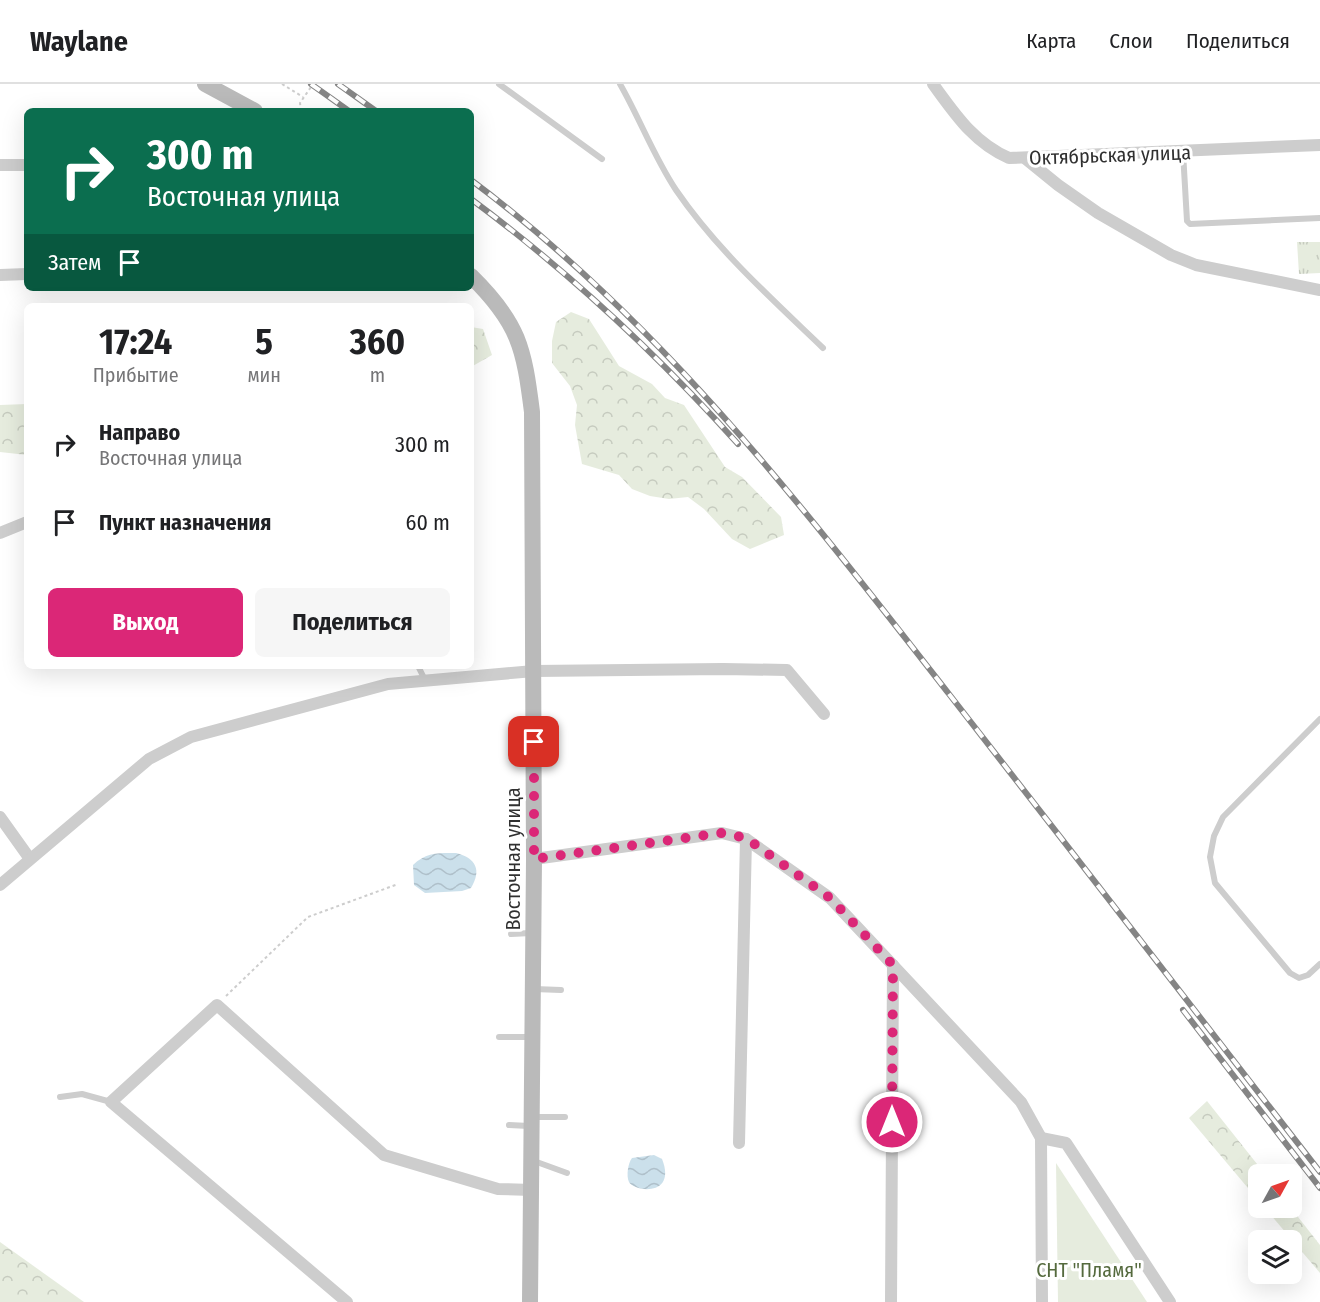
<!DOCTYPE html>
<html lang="ru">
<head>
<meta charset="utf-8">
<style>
  body { margin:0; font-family:"Fira Sans Condensed",sans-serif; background:#f6f6f6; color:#202124; height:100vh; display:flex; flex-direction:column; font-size:22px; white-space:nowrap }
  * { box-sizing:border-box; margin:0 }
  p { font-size:20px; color:#757577 }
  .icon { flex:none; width:33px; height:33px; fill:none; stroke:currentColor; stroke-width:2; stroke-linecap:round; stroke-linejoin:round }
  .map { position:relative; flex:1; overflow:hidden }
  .side { position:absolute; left:24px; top:219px; width:450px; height:366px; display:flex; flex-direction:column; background:#fff; border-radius:9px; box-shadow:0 6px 24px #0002 }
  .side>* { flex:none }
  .banner { position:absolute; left:24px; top:24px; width:450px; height:183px; border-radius:9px; box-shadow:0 6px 24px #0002; background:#0b6e4f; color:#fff; overflow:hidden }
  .needle { width:39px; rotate:50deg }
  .controls { position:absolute; left:1248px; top:1080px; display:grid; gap:12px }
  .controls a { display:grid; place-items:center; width:54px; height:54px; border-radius:9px; background:#fff; box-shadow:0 6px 24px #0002; font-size:30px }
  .pin { position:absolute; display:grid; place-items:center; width:51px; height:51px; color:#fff; margin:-26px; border-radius:12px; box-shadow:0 3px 9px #0006 }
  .me { position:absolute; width:66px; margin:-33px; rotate:0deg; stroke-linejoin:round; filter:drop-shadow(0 0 4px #0008) }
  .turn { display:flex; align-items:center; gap:21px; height:126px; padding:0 24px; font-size:27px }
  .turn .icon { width:78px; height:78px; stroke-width:2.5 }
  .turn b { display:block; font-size:42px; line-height:51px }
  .then { display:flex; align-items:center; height:57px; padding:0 24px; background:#0003; gap:12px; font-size:22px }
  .eta { display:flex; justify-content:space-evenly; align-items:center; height:102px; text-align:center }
  .eta b { font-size:36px; font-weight:700; line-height:42px }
  .primary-button { display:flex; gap:12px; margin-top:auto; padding:12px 24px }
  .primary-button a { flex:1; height:69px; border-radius:9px; background:#db2777; color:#fff; font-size:24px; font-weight:700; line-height:69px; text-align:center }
  .primary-button a+a { background:#f6f6f6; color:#202124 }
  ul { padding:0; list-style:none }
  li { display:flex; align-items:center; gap:18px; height:78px; padding:0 24px }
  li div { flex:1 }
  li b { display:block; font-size:22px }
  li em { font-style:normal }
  header { display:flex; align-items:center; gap:36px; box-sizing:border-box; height:84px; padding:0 30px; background:#fff; border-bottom:2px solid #e0e0e0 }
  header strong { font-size:28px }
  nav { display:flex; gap:33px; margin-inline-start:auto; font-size:21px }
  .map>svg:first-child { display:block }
  .green { fill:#e6ecde }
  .forest { fill:url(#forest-crowns) }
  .park { fill:url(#park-tufts) }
  .water { fill:url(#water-waves) }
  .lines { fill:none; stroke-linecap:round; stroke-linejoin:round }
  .path { stroke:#cdcdcd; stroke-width:2; stroke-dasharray:3 3; stroke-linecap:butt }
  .lane { stroke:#cdcdcd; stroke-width:6 }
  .street { stroke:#cdcdcd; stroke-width:12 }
  .secondary { stroke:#bababa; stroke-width:16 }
  .rail-casing { stroke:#858585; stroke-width:6 }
  .rail { stroke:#fff; stroke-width:4; stroke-dasharray:11; stroke-linecap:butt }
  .route { stroke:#db2777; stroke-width:10; stroke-dasharray:0 18 }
  .labels { text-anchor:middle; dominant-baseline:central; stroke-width:6; stroke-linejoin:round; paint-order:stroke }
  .street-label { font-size:20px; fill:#303030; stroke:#fff }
  .park-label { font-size:20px; fill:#556a3e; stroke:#fff }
</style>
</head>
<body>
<header>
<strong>Waylane</strong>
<nav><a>Карта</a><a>Слои</a><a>Поделиться</a></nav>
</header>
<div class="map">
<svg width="1320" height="1218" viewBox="0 0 1320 1218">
  <defs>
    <pattern id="forest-crowns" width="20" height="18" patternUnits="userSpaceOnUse" patternTransform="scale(1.5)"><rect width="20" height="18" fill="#e6ecde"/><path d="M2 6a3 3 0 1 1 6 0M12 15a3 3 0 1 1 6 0" fill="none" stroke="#c6cbbf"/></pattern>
    <pattern id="park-tufts" width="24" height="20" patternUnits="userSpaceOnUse" patternTransform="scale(1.5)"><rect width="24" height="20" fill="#e6ecde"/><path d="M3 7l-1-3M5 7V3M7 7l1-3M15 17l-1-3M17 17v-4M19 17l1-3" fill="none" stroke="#c6cbbf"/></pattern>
    <pattern id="water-waves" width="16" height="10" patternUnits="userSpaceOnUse" patternTransform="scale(1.5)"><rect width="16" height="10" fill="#cbe0eb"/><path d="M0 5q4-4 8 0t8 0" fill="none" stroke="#afc0ca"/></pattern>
  </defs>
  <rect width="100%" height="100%" fill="#fff"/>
  <path class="green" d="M1056 1079 1147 1218H1058Z"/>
  <g class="forest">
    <path d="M571 228 589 235 619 282 652 300 665 314 684 321 725 383 742 393 781 433 784 451 750 465 732 455 704 425 688 413 669 415 650 412 632 405 619 391 582 380 575 341 577 321 570 302 552 279V257L556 238Z"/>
    <path d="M471 243 483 245 492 271 471 283Z"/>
    <path d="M27 320V371L0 368V321Z"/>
    <path d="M1207 1017 1265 1090H1258V1116L1189 1034Z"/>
    <path d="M1265 1124H1291L1320 1161V1189Z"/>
    <path d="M0 1158 84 1218H0Z"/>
  </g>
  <path class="park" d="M1297 158H1320V189L1299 190Z"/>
  <g class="water">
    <path d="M456 769C476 774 482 786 471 804L462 807 425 809 414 801 413 781C426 768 439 769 456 769Z"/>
    <path d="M654 1071 662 1075C677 1113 634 1108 629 1098 626 1092 628 1079 632 1074Z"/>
  </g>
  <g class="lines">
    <g class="path">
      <path d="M282 0 303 13"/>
      <path d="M301 27 300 19 313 0"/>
      <path d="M226 912 308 833 398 800"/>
    </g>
    <g class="lane">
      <path d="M499 0 602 75"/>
      <path d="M620 0C640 35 654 73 676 106 717 166 771 214 823 264"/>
      <path d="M1183 68 1187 137 1190 140 1320 134"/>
      <path d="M418 582 425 596"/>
      <path d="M1320 635 1223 733 1214 752 1210 773 1215 799 1290 889 1299 894 1308 891 1320 880"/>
      <path d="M511 850 531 849"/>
      <path d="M534 905 561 906"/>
      <path d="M499 953H531"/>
      <path d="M60 1013 82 1010 111 1018"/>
      <path d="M533 1033H565"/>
      <path d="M509 1041 529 1042"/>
      <path d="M534 1077 567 1089"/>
    </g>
    <g class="street">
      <path d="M933 0C955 30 974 59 1009 74L1320 61"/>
      <path d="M1026 75 1058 101 1098 129 1171 171 1196 181 1320 206"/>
      <path d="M0 81H27"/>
      <path d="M0 191 27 190"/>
      <path d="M0 449 27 438"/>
      <path d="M0 733 30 775"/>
      <path d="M534 775 722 749 746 755 830 814 1021 1018 1041 1054 1042 1218"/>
      <path d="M0 801 149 675 191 653 388 600 534 587 723 585 787 586 824 630"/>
      <path d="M1041 1054 1066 1059 1170 1218"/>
      <path d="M739 1059 746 755"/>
      <path d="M347 1218 111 1018 217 921 384 1071 498 1105 532 1106"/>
      <path d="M891 1218 893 881"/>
    </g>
    <g class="secondary">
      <path d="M205 0 255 27"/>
      <path d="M471 192C519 239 524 264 532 328L534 775 530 1218"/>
    </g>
    <g class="rail-casing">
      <g id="rail">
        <path d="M311 0 349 27"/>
        <path d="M338 0 376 27"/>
        <path d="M471 96C661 238 804 424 949 610 1073 769 1196 928 1320 1088"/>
        <path d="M471 115C568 187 657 270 738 360"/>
        <path d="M1183 926 1320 1104"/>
      </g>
    </g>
    <use href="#rail" class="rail"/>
  </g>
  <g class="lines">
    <path class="route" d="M534 658V775L722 749 746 754 830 814 893 881 892 1038"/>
  </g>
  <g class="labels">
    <g class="street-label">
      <text transform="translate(1110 71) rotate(-2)">Октябрьская улица</text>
      <text transform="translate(513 775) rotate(-90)">Восточная улица</text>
    </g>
    <g class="park-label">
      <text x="1089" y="1186">СНТ "Пламя"</text>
    </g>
  </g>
</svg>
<div class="controls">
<a><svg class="needle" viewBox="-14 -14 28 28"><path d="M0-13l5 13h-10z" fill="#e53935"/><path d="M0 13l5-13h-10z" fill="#757577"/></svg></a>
<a><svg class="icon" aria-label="layers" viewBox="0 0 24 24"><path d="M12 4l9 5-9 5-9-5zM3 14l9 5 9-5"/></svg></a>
</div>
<div class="pin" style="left:534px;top:658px;background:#d93025"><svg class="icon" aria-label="arrive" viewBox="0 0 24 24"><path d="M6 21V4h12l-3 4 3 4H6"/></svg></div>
<svg class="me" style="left:892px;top:1038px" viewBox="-20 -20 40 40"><circle r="17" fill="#db2777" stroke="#fff" stroke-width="3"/><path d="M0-11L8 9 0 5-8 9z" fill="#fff"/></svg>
<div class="banner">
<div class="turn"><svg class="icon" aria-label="right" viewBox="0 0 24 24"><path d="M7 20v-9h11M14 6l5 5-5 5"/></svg><div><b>300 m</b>Восточная улица</div></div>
<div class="then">Затем<svg class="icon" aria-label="arrive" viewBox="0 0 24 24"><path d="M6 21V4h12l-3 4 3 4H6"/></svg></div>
</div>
<section class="side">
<div class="eta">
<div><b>17:24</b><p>Прибытие</p></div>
<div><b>5</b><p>мин</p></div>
<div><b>360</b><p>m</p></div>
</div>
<ul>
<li><svg class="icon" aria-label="right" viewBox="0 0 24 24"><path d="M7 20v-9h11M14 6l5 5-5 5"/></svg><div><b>Направо</b><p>Восточная улица</p></div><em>300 m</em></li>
<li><svg class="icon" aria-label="arrive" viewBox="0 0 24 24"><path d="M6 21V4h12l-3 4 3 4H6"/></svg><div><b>Пункт назначения</b></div><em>60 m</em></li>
</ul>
<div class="primary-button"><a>Выход</a><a>Поделиться</a></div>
</section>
</div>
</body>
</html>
